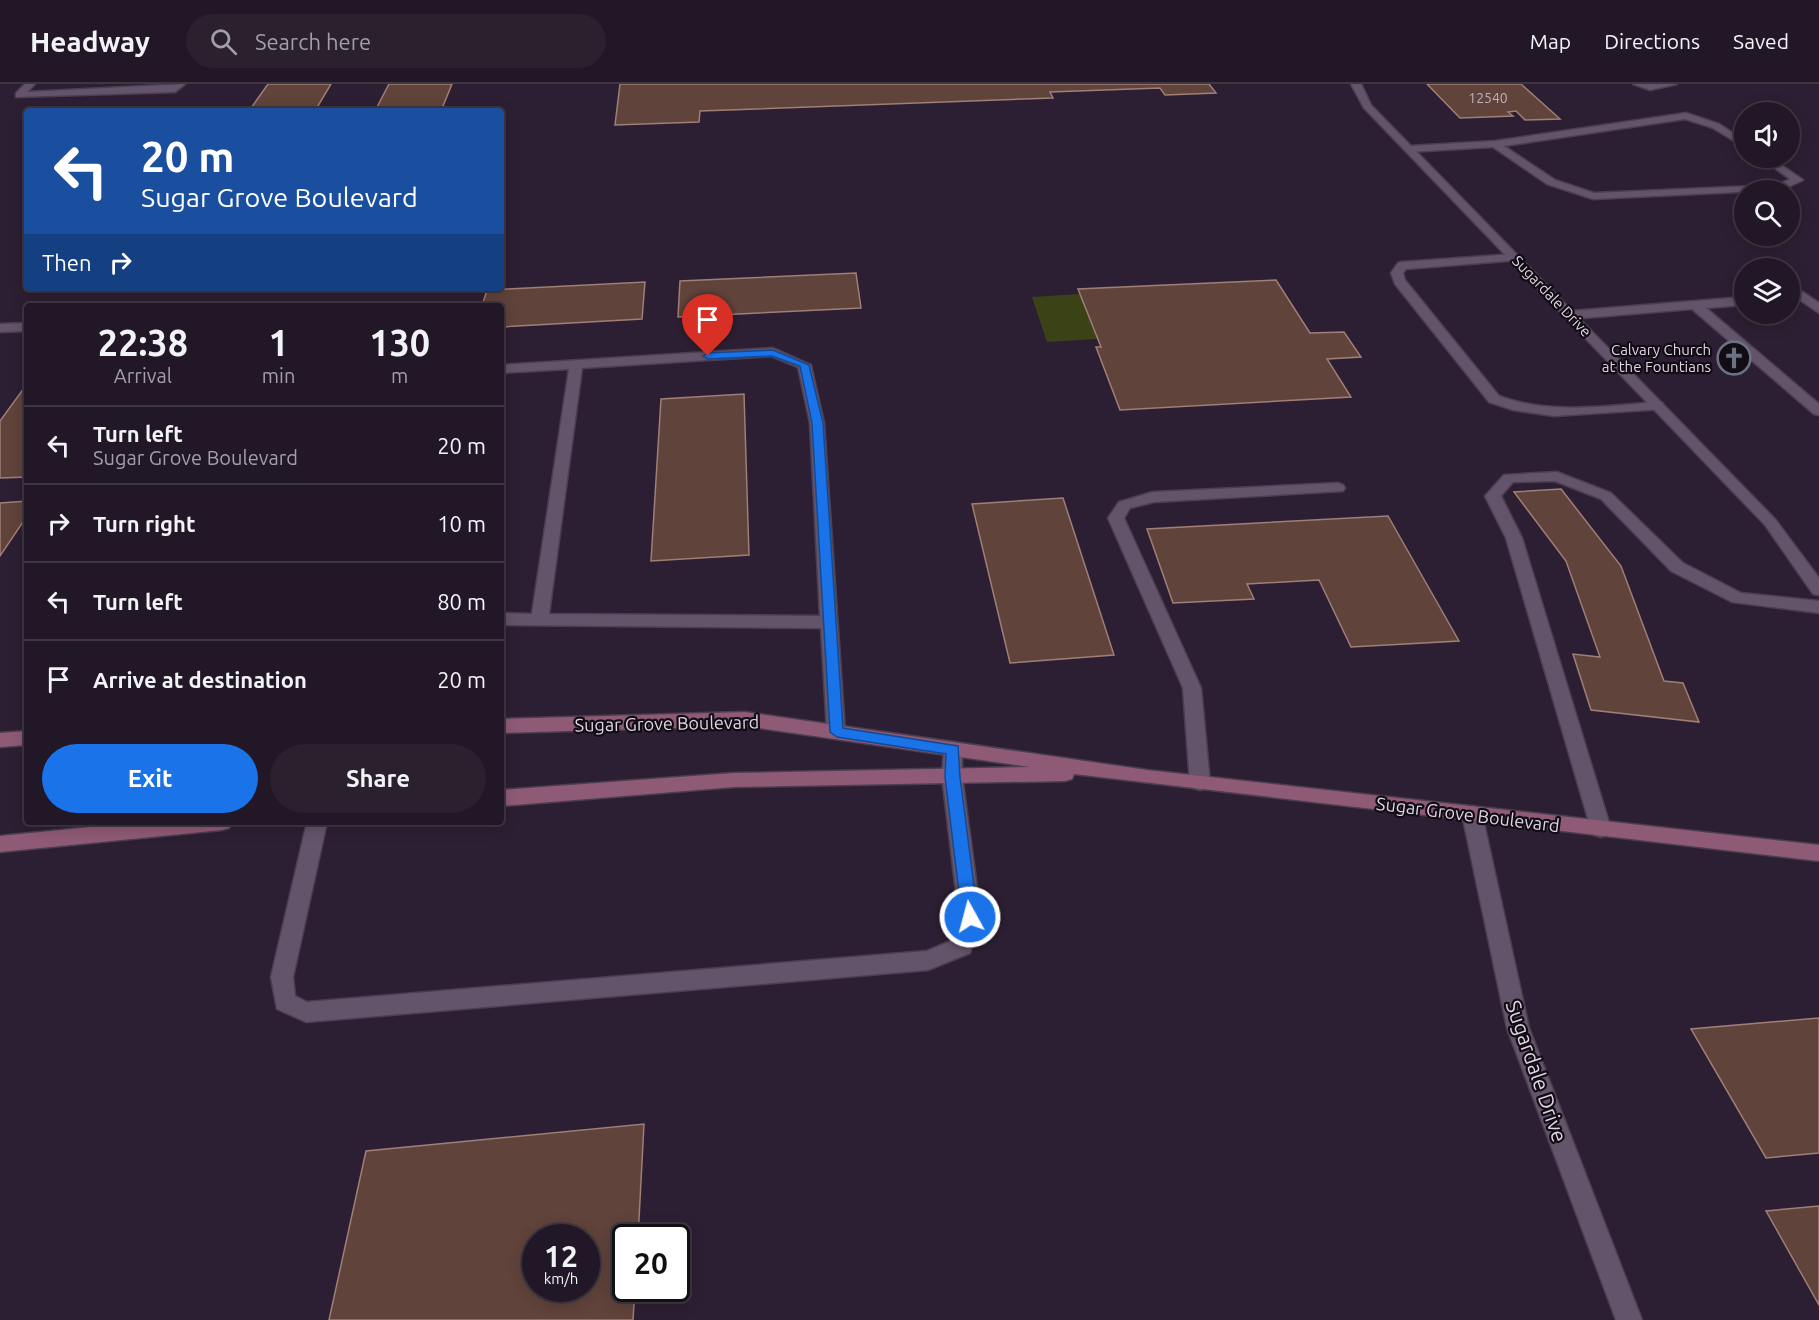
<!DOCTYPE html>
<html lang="en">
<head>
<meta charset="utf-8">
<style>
  body { margin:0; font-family:Ubuntu,sans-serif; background:#2a202e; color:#f1f3f6; height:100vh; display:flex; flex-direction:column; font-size:22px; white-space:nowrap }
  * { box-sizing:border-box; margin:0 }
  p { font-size:20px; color:#a29fa7 }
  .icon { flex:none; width:33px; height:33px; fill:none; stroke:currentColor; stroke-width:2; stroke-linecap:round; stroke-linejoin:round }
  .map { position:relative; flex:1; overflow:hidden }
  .drawer { position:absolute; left:24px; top:219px; width:480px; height:522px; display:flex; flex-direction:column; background:#221726; border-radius:6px; box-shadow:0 3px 15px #0003,0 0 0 2px #3f3643 }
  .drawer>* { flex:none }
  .banner { position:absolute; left:24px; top:24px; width:480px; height:183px; border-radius:6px; box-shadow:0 3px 15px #0003,0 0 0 2px #3f3643; background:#1a4fa0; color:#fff; overflow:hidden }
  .buttons { position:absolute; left:1734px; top:18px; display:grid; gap:12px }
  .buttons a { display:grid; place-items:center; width:66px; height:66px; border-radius:50%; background:#221726; box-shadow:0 3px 15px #0003,0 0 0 2px #3f3643; font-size:30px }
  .speed { position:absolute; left:522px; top:1140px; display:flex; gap:12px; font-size:30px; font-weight:700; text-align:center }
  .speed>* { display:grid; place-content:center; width:78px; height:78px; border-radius:50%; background:#221726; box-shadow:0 3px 15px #0003,0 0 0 2px #3f3643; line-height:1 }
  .speed small { font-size:15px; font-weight:400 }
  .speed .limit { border:3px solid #111; border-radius:9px; background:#fff; color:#111 }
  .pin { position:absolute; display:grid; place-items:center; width:51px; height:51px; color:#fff; margin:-62px -26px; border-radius:50% 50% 50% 0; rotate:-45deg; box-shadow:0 0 6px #0007 }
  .pin .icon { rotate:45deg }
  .me { position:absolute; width:66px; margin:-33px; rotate:353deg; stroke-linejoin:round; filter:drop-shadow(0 0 4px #0008) }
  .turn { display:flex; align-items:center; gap:21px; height:126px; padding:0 18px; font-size:27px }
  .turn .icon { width:78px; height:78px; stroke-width:2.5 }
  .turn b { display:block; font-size:42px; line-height:51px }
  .then { display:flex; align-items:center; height:57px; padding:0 18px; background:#0003; gap:12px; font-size:22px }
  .eta { display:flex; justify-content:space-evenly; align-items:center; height:102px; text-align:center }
  .eta b { font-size:36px; font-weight:600; line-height:42px }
  .action { display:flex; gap:12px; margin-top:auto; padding:12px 18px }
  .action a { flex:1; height:69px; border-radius:36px; background:#1a73e8; color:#fff; font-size:24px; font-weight:600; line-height:69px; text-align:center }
  .action a+a { background:#2a202e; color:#f1f3f6 }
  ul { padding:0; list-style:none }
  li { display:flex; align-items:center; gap:18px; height:78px; padding:0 18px; border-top:2px solid #3f3643 }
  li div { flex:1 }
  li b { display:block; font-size:22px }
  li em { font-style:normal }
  header { display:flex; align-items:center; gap:36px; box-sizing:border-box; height:84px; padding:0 30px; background:#221726; border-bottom:2px solid #3f3643 }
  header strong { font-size:28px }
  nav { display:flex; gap:33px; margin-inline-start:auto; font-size:21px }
  .search { width:420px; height:54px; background:#2a202e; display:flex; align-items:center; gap:15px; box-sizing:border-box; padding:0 21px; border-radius:33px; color:#a29fa7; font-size:22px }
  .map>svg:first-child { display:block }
  .green { fill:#3b4216 }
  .building { fill:#60433b; stroke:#9f7f76; stroke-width:1.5; fill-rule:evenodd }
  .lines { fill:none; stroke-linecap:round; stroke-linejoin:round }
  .lane-casing { stroke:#4a3e4f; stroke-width:3 }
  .street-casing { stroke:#4a3e4f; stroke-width:3 }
  .secondary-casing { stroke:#4a3e4f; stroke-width:3 }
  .lane { fill:#64546b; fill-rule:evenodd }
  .street { fill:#64546b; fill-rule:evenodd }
  .secondary { fill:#8f5a75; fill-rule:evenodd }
  .route { fill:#1a73e8; stroke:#114b97; stroke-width:1.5 }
  .labels { text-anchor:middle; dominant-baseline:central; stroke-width:4.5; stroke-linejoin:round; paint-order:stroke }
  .far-number-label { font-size:14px; fill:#bfb1ba }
  .far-street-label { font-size:15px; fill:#dfd6e4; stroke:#120c15 }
  .far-poi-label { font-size:15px; fill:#dfd6e4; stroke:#120c15; text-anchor:end }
  .street-label { font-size:18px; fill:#dfd6e4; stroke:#120c15 }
  .near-street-label { font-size:21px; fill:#dfd6e4; stroke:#120c15 }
</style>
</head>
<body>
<header>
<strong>Headway</strong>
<div class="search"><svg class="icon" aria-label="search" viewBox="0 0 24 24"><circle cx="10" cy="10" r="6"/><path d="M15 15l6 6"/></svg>Search here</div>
<nav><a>Map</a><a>Directions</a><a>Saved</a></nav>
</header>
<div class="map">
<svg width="1819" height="1236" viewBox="0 0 1819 1236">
  <rect width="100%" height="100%" fill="#2d1f33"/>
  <path class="green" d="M1080 210 1097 255 1047 258 1032 213Z"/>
  <g class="building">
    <path d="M268 0H331L315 27H249Z"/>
    <path d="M389 0H452L441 27H375Z"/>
    <path d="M620 0H1209L1216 9 1165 11 1160 4 1050 8 1053 14 700 27 699 38 615 41Z"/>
    <path d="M1427 0H1521L1560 35 1525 36 1516 27 1508 28 1513 32 1460 34Z"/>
    <path d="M856 189 861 224 678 233 680 197Z"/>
    <path d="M1276 196 1310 249 1344 248 1361 273 1327 275 1351 313 1120 326 1096 263H1101L1078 205Z"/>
    <path d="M645 198 642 235 501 243V222H482L487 206Z"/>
    <path d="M27 300V393L0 394V337Z"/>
    <path d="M744 310 749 471 651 477 661 315Z"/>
    <path d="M1561 405 1621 482 1664 597 1683 599 1699 638 1591 626 1573 570 1600 573 1566 477 1514 408Z"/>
    <path d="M1063 414 1114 571 1010 579 972 420Z"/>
    <path d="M27 417V432L0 472V419Z"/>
    <path d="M1388 432 1459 557 1351 563 1319 496 1247 500 1254 515 1173 519 1147 445Z"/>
    <path d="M1819 934V1069L1766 1074 1691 945Z"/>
    <path d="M644 1040 638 1154H626V1204H635L633 1236H329L366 1067ZM536 1154H586V1204H536Z"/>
    <path d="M1819 1122V1221L1766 1127Z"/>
  </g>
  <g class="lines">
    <g class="lane-casing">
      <g id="lane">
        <path d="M25 0H35L27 8 185 0 175 8 16 13V9Z"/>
        <path d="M1633 0H1677L1650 6Z"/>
        <path d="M1686 29 1719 40 1744 56V63L1713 44 1685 35 1504 62 1555 96 1594 109 1777 101 1790 95 1760 74H1771L1803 96 1782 106 1593 115 1547 100 1493 63 1409 68 1404 65 1409 62 1495 57Z"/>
        <path d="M1515 170 1519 172V176L1406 185 1403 189 1405 196 1499 312C1551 331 1604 322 1658 318L1663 319V325L1554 332 1513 326 1489 318 1395 200 1391 189 1398 179 1402 178Z"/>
        <path d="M1803 208 1819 219V229L1800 216 1790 217V209Z"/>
        <path d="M1744 213V221L1706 224 1819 320V331L1814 330 1692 225 1571 235 1565 231 1571 227Z"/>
        <path d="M773 264 811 281 824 339 845 648 843 653H829L827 648 821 544 501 541V529L532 530 569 285 501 289V281ZM771 272 798 283 810 339 820 532 549 530 582 284Z"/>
        <path d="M1557 388 1611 409 1683 479 1741 509 1819 517V529L1732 518 1671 487 1601 415 1555 397 1513 398 1501 412 1522 454 1611 745 1608 751 1601 753 1594 751 1591 745 1506 454 1485 412 1504 391Z"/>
        <path d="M1338 399 1343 401 1345 404 1343 407 1154 418 1130 424 1124 434 1201 604 1210 699 1207 704 1200 706 1193 704 1190 699 1183 604 1108 434 1119 418 1153 408Z"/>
        <path d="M953 658 960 660 962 665V692L981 833 970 869 928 886 306 938 277 925 271 893 307 738H327L293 893 295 912 307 918 927 867 953 856 959 833 942 692 944 665 946 660Z"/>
      </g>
    </g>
    <g class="street-casing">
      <g id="street">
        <path d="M1351 0H1361L1371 21 1775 435 1819 494V511L1813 510 1765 441 1364 24Z"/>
        <path d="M27 239V247L0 248V240Z"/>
        <path d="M1472 722 1479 724 1482 730 1529 944 1642 1236H1616L1507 944 1462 730 1465 724Z"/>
      </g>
    </g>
    <g class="secondary-casing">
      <g id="secondary">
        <path d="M745 628 1147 686 1819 761V777L1074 690 1072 695 1065 697 734 703 501 722V706L734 689 1030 683 745 642 501 649V635Z"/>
        <path d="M27 647V661L0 663V649Z"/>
        <path d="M141 738H232L229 744 222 746 0 768V752Z"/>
      </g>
    </g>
    <use href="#lane" class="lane"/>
    <use href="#street" class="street"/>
    <use href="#secondary" class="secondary"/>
  </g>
  <path class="route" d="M773 266 809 281 823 339 843 644 958 662 960 693 978 833 976 838H964L962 833 945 693 946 670 837 653 830 648 812 339 800 282 772 272 708 275 703 272 708 269Z"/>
  <defs>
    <g id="church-ring" transform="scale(1.725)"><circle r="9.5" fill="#120c15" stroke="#6b7280" stroke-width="1.5"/><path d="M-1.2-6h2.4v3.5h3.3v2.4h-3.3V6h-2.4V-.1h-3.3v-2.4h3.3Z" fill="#6b7280"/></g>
  </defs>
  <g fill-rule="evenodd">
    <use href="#church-ring" x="1734" y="274"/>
  </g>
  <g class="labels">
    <g class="far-number-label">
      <text x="1488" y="14">12540</text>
    </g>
    <g class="far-street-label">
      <text transform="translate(1552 212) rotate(46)">Sugardale Drive</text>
    </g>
    <g class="far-poi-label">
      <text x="1711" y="265">Calvary Church<tspan x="1711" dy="17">at the Fountians</tspan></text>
    </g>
    <g class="street-label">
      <text transform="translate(667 639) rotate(-1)">Sugar Grove Boulevard</text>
      <text transform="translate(1468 730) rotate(7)">Sugar Grove Boulevard</text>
    </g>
    <g class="near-street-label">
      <text transform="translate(1537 987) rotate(71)">Sugardale Drive</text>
    </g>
  </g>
</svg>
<div class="buttons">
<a><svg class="icon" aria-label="sound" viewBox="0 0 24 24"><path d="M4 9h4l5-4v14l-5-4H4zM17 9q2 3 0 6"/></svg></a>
<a><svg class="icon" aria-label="search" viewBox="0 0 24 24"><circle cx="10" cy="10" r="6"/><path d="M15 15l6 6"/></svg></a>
<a><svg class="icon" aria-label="layers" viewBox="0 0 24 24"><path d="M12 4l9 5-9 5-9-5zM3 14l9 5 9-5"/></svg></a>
</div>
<div class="speed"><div>12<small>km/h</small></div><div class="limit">20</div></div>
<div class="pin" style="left:708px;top:272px;background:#d93025"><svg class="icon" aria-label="arrive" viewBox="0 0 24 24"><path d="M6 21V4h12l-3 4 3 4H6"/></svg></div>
<svg class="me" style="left:970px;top:833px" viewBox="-20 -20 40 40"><circle r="17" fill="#1a73e8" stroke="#fff" stroke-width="3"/><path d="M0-11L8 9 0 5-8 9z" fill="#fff"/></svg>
<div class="banner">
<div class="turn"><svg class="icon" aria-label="left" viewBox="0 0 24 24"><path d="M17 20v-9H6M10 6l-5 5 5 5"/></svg><div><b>20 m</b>Sugar Grove Boulevard</div></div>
<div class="then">Then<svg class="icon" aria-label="right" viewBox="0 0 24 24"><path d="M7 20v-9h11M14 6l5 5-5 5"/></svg></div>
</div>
<section class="drawer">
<div class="eta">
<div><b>22:38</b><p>Arrival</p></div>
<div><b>1</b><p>min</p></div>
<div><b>130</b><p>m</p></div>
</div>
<ul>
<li><svg class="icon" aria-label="left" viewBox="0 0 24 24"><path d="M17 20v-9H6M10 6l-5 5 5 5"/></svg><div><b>Turn left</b><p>Sugar Grove Boulevard</p></div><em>20 m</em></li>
<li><svg class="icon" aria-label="right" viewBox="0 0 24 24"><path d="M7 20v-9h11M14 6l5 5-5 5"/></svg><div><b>Turn right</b></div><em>10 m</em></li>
<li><svg class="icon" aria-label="left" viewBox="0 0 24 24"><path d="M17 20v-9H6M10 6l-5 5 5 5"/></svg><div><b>Turn left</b></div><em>80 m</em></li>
<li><svg class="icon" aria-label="arrive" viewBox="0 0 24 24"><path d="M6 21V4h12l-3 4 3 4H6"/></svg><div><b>Arrive at destination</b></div><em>20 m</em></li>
</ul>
<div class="action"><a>Exit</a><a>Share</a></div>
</section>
</div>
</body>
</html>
